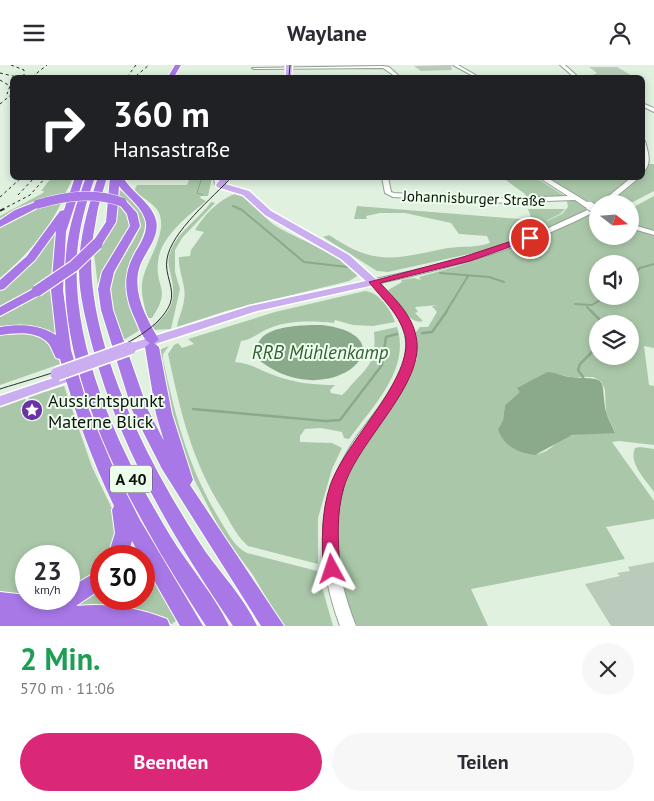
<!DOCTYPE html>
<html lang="de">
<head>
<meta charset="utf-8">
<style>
  body { margin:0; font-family:"PT Sans",sans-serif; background:#f7f7f7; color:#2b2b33; height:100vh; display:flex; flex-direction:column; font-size:19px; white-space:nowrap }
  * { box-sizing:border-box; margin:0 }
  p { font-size:16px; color:#7c7c81 }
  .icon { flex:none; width:28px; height:28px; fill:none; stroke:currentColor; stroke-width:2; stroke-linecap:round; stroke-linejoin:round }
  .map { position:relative; height:561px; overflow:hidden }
  .side { display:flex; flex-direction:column; background:#fff; flex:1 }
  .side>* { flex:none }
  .banner { position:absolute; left:10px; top:10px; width:635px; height:105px; border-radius:8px; box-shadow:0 2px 8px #0003; background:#202124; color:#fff; overflow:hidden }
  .needle { width:32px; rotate:107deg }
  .buttons { position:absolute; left:589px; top:130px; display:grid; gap:10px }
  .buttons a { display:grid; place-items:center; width:50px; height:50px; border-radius:50%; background:#fff; box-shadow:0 2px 8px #0003; font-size:25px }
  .speed { position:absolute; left:15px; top:480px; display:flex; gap:10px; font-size:25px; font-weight:700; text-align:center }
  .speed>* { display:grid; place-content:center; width:65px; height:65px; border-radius:50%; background:#fff; box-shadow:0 2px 8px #0003; line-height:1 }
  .speed small { font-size:12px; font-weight:400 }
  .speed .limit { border:8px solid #d22; background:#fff; color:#111 }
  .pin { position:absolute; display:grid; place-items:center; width:42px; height:42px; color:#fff; margin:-21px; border:2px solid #fff; border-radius:50%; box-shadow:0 1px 5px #0007 }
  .me { position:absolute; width:55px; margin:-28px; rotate:355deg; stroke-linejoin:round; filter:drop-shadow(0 0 4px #0008) }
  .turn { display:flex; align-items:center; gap:18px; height:105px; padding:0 20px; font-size:22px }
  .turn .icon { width:65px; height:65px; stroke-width:2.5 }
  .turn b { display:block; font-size:35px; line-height:42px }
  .round { display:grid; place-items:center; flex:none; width:52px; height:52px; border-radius:26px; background:#f7f7f7 }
  .overview { display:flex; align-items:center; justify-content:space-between; height:85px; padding:0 20px }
  h1 { font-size:30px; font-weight:600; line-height:38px; color:#1e9e55 }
  .cta { display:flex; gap:10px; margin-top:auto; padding:10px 20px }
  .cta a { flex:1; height:58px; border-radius:30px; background:#db2777; color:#fff; font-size:20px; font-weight:600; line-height:58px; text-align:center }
  .cta a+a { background:#f7f7f7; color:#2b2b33 }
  header { display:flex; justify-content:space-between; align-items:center; height:65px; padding:0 20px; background:#fff; font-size:22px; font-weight:600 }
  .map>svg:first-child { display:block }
  .green { fill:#aac8a9; fill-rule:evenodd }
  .water { fill:#8ba98b }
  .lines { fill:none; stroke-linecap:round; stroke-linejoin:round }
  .stream-far2 { stroke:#8ba98b; stroke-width:1 }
  .stream-far1 { stroke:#8ba98b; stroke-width:2 }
  .stream { stroke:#8ba98b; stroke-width:2.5 }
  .building { fill:#bbcbbb }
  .minor-casing { stroke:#91a191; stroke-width:2 }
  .major-casing { stroke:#fff; stroke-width:3 }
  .highway-casing { stroke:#fff; stroke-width:2 }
  .minor { fill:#fff; fill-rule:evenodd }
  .major { fill:#caaef0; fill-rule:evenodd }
  .highway { fill:#a778e6; fill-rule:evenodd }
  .tram { stroke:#282e28; stroke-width:1 }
  .rail-far1 { stroke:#282e28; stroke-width:1; stroke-dasharray:3 3; stroke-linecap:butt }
  .rail { stroke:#282e28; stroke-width:2; stroke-dasharray:5 5; stroke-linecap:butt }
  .minor-bridge-far1-casing { stroke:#91a191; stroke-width:8; stroke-linecap:butt }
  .minor-bridge-casing { stroke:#91a191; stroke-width:10; stroke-linecap:butt }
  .major-bridge-casing { stroke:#fff; stroke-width:16; stroke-linecap:butt }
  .highway-bridge-far1-casing { stroke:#fff; stroke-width:10; stroke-linecap:butt }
  .highway-bridge-casing { stroke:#fff; stroke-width:13; stroke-linecap:butt }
  .minor-bridge-far1 { stroke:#fff; stroke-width:6 }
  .minor-bridge { stroke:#fff; stroke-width:8 }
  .major-bridge { stroke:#caaef0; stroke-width:13 }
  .highway-bridge-far1 { stroke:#a778e6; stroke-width:9 }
  .highway-bridge { stroke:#a778e6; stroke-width:11 }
  .route { fill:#db2777; stroke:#8e194d }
  .labels { text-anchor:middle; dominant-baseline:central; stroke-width:4; stroke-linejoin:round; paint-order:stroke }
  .far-street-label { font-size:15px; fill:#0d120d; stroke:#edfeed }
  .shield { fill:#edfeed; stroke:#505950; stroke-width:1 }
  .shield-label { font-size:16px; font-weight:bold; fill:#0d120d }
  .poi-label { font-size:18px; fill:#0d120d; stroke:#edfeed; text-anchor:start }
  .water-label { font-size:19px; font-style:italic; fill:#335f34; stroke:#edfeed }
</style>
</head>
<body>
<header><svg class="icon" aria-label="menu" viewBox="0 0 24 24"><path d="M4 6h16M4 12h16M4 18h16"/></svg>Waylane<svg class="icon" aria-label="person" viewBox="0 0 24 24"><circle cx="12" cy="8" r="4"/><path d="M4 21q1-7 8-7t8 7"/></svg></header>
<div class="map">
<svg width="654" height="561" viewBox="0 0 654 561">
  <rect width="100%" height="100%" fill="#e0f1e0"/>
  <g class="green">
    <path d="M649 99H654V126L629 139H607L642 112Z"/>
    <path d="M190 112 212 113 208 131H201L200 133 206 136C188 151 160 172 158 197 155 224 172 223 152 253H148C145 245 141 229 142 219 144 197 170 168 158 146 153 138 141 132 134 126L137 120H187Z"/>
    <path d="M51 113H73L65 129 0 156V151L43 128 44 126H41Z"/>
    <path d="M503 113H536L565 131 528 135 525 129Z"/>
    <path d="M546 113H634L594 142Z"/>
    <path d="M118 124C136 134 154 153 144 174 140 181 132 190 132 198 132 220 138 243 140 265L122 276C112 243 103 224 123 193 130 181 137 172 141 159L130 149 131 161 101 221H98L94 189C113 169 120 151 118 124Z"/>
    <path d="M238 128C254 137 263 154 279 163 297 173 350 195 359 210L349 216 226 246 177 262C178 253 183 245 184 235 187 221 178 207 179 192L190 191 191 185 204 167 195 165C205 149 220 133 238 128Z"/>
    <path d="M654 131V166L630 160V144Z"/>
    <path d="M63 134C49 165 26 191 0 213V163L26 145Z"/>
    <path d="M567 136H578L590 143 547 164 496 183 388 207 377 206 323 172 329 170C339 176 349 183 360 187 389 199 419 188 448 183 463 181 476 183 490 178L487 171 459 169 451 158 405 148H380L366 151 367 154H354L357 141 532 155 528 144H565L560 149 546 156H547L562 149 568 142Z"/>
    <path d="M211 137 215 138 182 173 175 185V207L180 224 171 264 153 265 150 263C171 248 177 236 171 211 169 202 167 196 170 188 177 167 199 154 211 137Z"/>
    <path d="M595 146 597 148 598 171H630V163L654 170V283L644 281 649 320 654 321V380L619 376 612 377 654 436V454L606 462 625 494 471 524 488 561H357L348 539 339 497H336C336 485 334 473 335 462 338 403 381 357 411 309L417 293 416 267 420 262H428L437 247 432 241 438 240 415 242 418 247 415 248 423 256C410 261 396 235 388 225L402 217 401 215 414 213 421 215 419 212C480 196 538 174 595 146ZM598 199H630V231H598ZM598 259H630V291H598ZM547 307 571 312H593L601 316 605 325 606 348 615 367C604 368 580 368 569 371 561 374 554 381 546 386 525 397 512 378 498 364L503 355 505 340 521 327 518 323Z"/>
    <path d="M58 164 53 211 0 243V225L40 188Z"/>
    <path d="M53 221 57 270 40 263H0V252Z"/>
    <path d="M365 226C379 227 391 245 395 257L373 261 353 260 335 255 334 258C313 256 290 255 270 263 259 267 252 275 241 276L235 297C251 298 261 306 276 311 296 318 315 320 335 320L330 325 331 328 342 330C347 326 350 321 355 316 372 299 376 292 374 267L397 262C411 304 372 342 349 374L344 373 342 367 321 363 305 364 300 371V377L332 378 342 383 332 404 318 453V499L248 481C238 472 232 461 226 450 192 398 181 349 168 289L174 280 178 278 182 283 194 279 188 274 275 247Z"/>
    <path d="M7 267 37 269 53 277 60 299 0 320V268Z"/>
    <path d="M169 281 163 289V294C176 355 189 406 223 460 229 470 235 482 247 488L321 507 322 522 333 561H283L253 510 223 470 184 395 174 365 159 285Z"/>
    <path d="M64 321 92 402 117 454 116 483 112 491H101L99 508 69 527V491H26V534H47L21 535 0 526V342L25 333 29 348 36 345 28 332Z"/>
    <path d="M640 382 654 384V427C646 415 628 398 635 383Z"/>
    <path d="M144 495 177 555 172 559 148 550 58 544 101 521V534H144Z"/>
  </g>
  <g class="water">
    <path d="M322 260C414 271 332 351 260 296 244 260 300 260 322 260Z"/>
    <path d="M547 307C555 307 562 311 570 312 610 315 600 310 606 347 608 354 613 362 615 368L572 370 535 390C519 388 503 381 498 364L503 355 505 340 520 327 517 323Z"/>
  </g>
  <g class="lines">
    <g class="stream-far2">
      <path d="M202 112 197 128 203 130"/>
      <path d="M233 141 236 142"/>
    </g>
    <g class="stream-far1">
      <path d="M233 141 242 145 304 197 348 202"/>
      <path d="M440 208 489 212 504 217"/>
      <path d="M630 212 640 203 654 199"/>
      <path d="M575 239 592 240 607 231"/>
      <path d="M587 242 592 247"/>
      <path d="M446 247 468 211"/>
    </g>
    <g class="stream">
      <path d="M591 246 604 259"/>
      <path d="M422 268 432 267 447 246"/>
      <path d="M583 312 578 305 580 299 598 281"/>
      <path d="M193 344 325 356 340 355 382 300 386 272 397 269"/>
    </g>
  </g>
  <g class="building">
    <path d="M451 0 452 5 421 6 414 1Z"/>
    <path d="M589 2H617L634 12H588L597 8Z"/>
    <path d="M654 497V561H611L585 519 620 511 617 508 630 506 628 502Z"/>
  </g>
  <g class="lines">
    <g class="minor-casing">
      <g id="minor">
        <path d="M453 0H458L479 12H475Z"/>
        <path d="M560 0H565L578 12H574Z"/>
        <path d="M383 1 389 2 400 12H396L383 3 254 4 252 3Z"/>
        <path d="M642 38 654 43V47L642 41Z"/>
        <path d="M642 74 645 76C648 88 653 99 642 108L644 93Z"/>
        <path d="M214 112H220V118L223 120 222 121 215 120Z"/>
        <path d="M382 112H388L391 127 394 128 484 134 568 131 538 112H546L592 140 585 142 575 135 484 138 393 132 385 128Z"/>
        <path d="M632 112H640L607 139H599Z"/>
        <path d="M598 140V145C529 181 456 202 380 218 387 227 396 235 403 244 412 257 419 278 415 294 406 334 365 370 348 409 327 459 337 513 356 561H340C322 512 314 459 336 409 340 399 346 389 352 379 371 349 414 309 405 270 400 248 383 234 370 217L371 215 430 202 486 186 542 166Z"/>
        <path d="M630 159 654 166V170L630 163Z"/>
      </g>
    </g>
    <g class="major-casing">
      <g id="major">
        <path d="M286 0H292L291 12H286Z"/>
        <path d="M222 112H231L225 119 249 126 271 146 349 190 379 217 374 220 257 246 134 286H126L124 283 126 280 250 241 366 216 341 194 265 150 243 130 217 122 216 120Z"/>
        <path d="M65 309 72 313 70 316 0 341V331Z"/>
      </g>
    </g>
    <g class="highway-casing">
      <g id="highway">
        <path d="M175 0H181L174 12H168Z"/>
        <path d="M75 112H84L66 167 63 225 71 285 89 345 114 404 140 455 203 561H180L144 498V491H140L132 476 128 491H108L115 468 112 445 114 441C91 393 74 345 60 294L56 293C53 288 52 283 49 279 37 265 16 268 0 270V262C19 259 39 259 56 270L51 225 56 166 35 195 4 224 0 225V215L27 191 60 146 64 145Z"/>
        <path d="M86 112H95C86 137 79 163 77 189 71 287 122 391 171 472 189 501 215 531 229 561H206C139 458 55 317 66 189 68 163 77 137 86 112Z"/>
        <path d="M98 112H107L98 143 92 178 106 157 110 112H123C131 127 152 138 156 155 160 171 147 185 141 198 130 225 146 252 159 275L154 278 159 282 172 349 193 415 190 420 284 561H261L162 404 132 345 101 245 98 224 102 207 130 161 127 149 118 138 116 157 101 181 92 179C83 276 153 407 205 486 222 510 245 534 257 561H233C174 474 119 383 92 280 86 256 79 230 79 205 79 173 88 142 98 112ZM119 121C127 132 144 143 146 158 147 168 141 178 136 186 122 210 124 231 136 256 139 263 143 275 150 278L145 282 156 349 164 376 148 345 113 245 110 224 114 207 140 161 137 148 125 135 118 136Z"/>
        <path d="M38 136 41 137V141L0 162V155L15 145Z"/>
        <path d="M37 222 41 223 43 226 41 229 0 251V242Z"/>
        <path d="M101 504V524L76 541C109 538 136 542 167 554L170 561H0V527L26 530V534H69V523Z"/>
      </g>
    </g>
    <use href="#minor" class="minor"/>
    <use href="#major" class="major"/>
    <use href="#highway" class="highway"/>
    <g class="tram">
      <path d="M289 12 290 0"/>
      <path d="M0 324C43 310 151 284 170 239 176 224 164 210 167 194 171 167 213 132 232 112"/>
    </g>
    <g class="rail-far1">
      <path d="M11 0 24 5V12"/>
      <path d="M0 8 17 12"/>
      <path d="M136 11 149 0"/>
      <path d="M32 12 47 0"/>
      <path d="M127 12 136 0"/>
      <path d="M0 15 10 21 7 29"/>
      <path d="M0 39 12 29"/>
      <path d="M18 130 35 112"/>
      <path d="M0 132 22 112"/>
      <path d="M7 142 30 130 46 112"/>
    </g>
    <path class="rail" d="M0 146 9 141"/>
    <g class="minor-bridge-far1-casing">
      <path id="minor-bridge-far1" d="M588 140 592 142"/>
    </g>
    <g class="minor-bridge-casing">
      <path id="minor-bridge" d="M590 141 598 146"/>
    </g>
    <g class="major-bridge-casing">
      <path id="major-bridge" d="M57 309 130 283"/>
    </g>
    <g class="highway-bridge-far1-casing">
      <path id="highway-bridge-far1" d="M38 139C66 131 94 127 122 137"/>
    </g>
    <g class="highway-bridge-casing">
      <path id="highway-bridge" d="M37 226 74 201 97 179"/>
    </g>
    <use href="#minor-bridge-far1" class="minor-bridge-far1"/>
    <use href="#minor-bridge" class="minor-bridge"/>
    <use href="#major-bridge" class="major-bridge"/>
    <use href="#highway-bridge-far1" class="highway-bridge-far1"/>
    <use href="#highway-bridge" class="highway-bridge"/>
  </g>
  <path class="route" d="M527 171 535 173 470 196 380 218C394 233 412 250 416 271 427 318 358 375 344 422 336 449 338 476 340 504L338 510 332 512 326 510 323 504C322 476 321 448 330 421 345 376 415 313 405 270 399 248 382 234 369 217L463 192Z"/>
  <defs>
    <g id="sight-disc" transform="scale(1.125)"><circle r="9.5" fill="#6b32a8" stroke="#edfeed"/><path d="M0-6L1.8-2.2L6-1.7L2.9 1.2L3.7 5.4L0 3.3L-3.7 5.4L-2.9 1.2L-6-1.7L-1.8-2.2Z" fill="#fff"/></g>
  </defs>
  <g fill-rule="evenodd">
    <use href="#sight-disc" x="32" y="345"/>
  </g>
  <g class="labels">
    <g class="far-street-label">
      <text transform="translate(474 133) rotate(2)">Johannisburger Straße</text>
    </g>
    <rect class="shield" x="110" y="400.5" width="42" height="27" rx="4"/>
    <g class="shield-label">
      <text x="131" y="414">A 40</text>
    </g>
    <g class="poi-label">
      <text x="48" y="335">Aussichtspunkt<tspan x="48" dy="21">Materne Blick</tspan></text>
    </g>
    <g class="water-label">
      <text x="320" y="287">RRB Mühlenkamp</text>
    </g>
  </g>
</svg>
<div class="buttons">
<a><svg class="needle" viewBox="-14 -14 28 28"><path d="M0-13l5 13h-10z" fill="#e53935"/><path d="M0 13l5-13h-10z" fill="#7c7c81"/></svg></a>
<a><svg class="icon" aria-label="sound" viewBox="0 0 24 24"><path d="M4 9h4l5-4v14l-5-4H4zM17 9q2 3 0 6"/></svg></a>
<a><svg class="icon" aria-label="layers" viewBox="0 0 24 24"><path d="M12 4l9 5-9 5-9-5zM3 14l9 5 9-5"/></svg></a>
</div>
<div class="speed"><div>23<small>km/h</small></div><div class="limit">30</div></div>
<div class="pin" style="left:530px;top:173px;background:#d93025"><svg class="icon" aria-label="arrive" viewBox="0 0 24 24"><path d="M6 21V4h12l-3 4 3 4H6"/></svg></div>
<svg class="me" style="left:332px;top:504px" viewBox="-20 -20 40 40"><path d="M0-17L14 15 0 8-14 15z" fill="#db2777" stroke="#fff" stroke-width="4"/></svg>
<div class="banner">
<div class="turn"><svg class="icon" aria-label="right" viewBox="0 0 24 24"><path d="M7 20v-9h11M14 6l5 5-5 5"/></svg><div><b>360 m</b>Hansastraße</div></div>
</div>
</div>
<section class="side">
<div class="overview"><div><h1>2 Min.</h1><p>570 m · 11:06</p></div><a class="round"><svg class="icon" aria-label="close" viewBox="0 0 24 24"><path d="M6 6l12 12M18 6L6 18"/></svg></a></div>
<div class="cta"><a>Beenden</a><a>Teilen</a></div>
</section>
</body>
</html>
